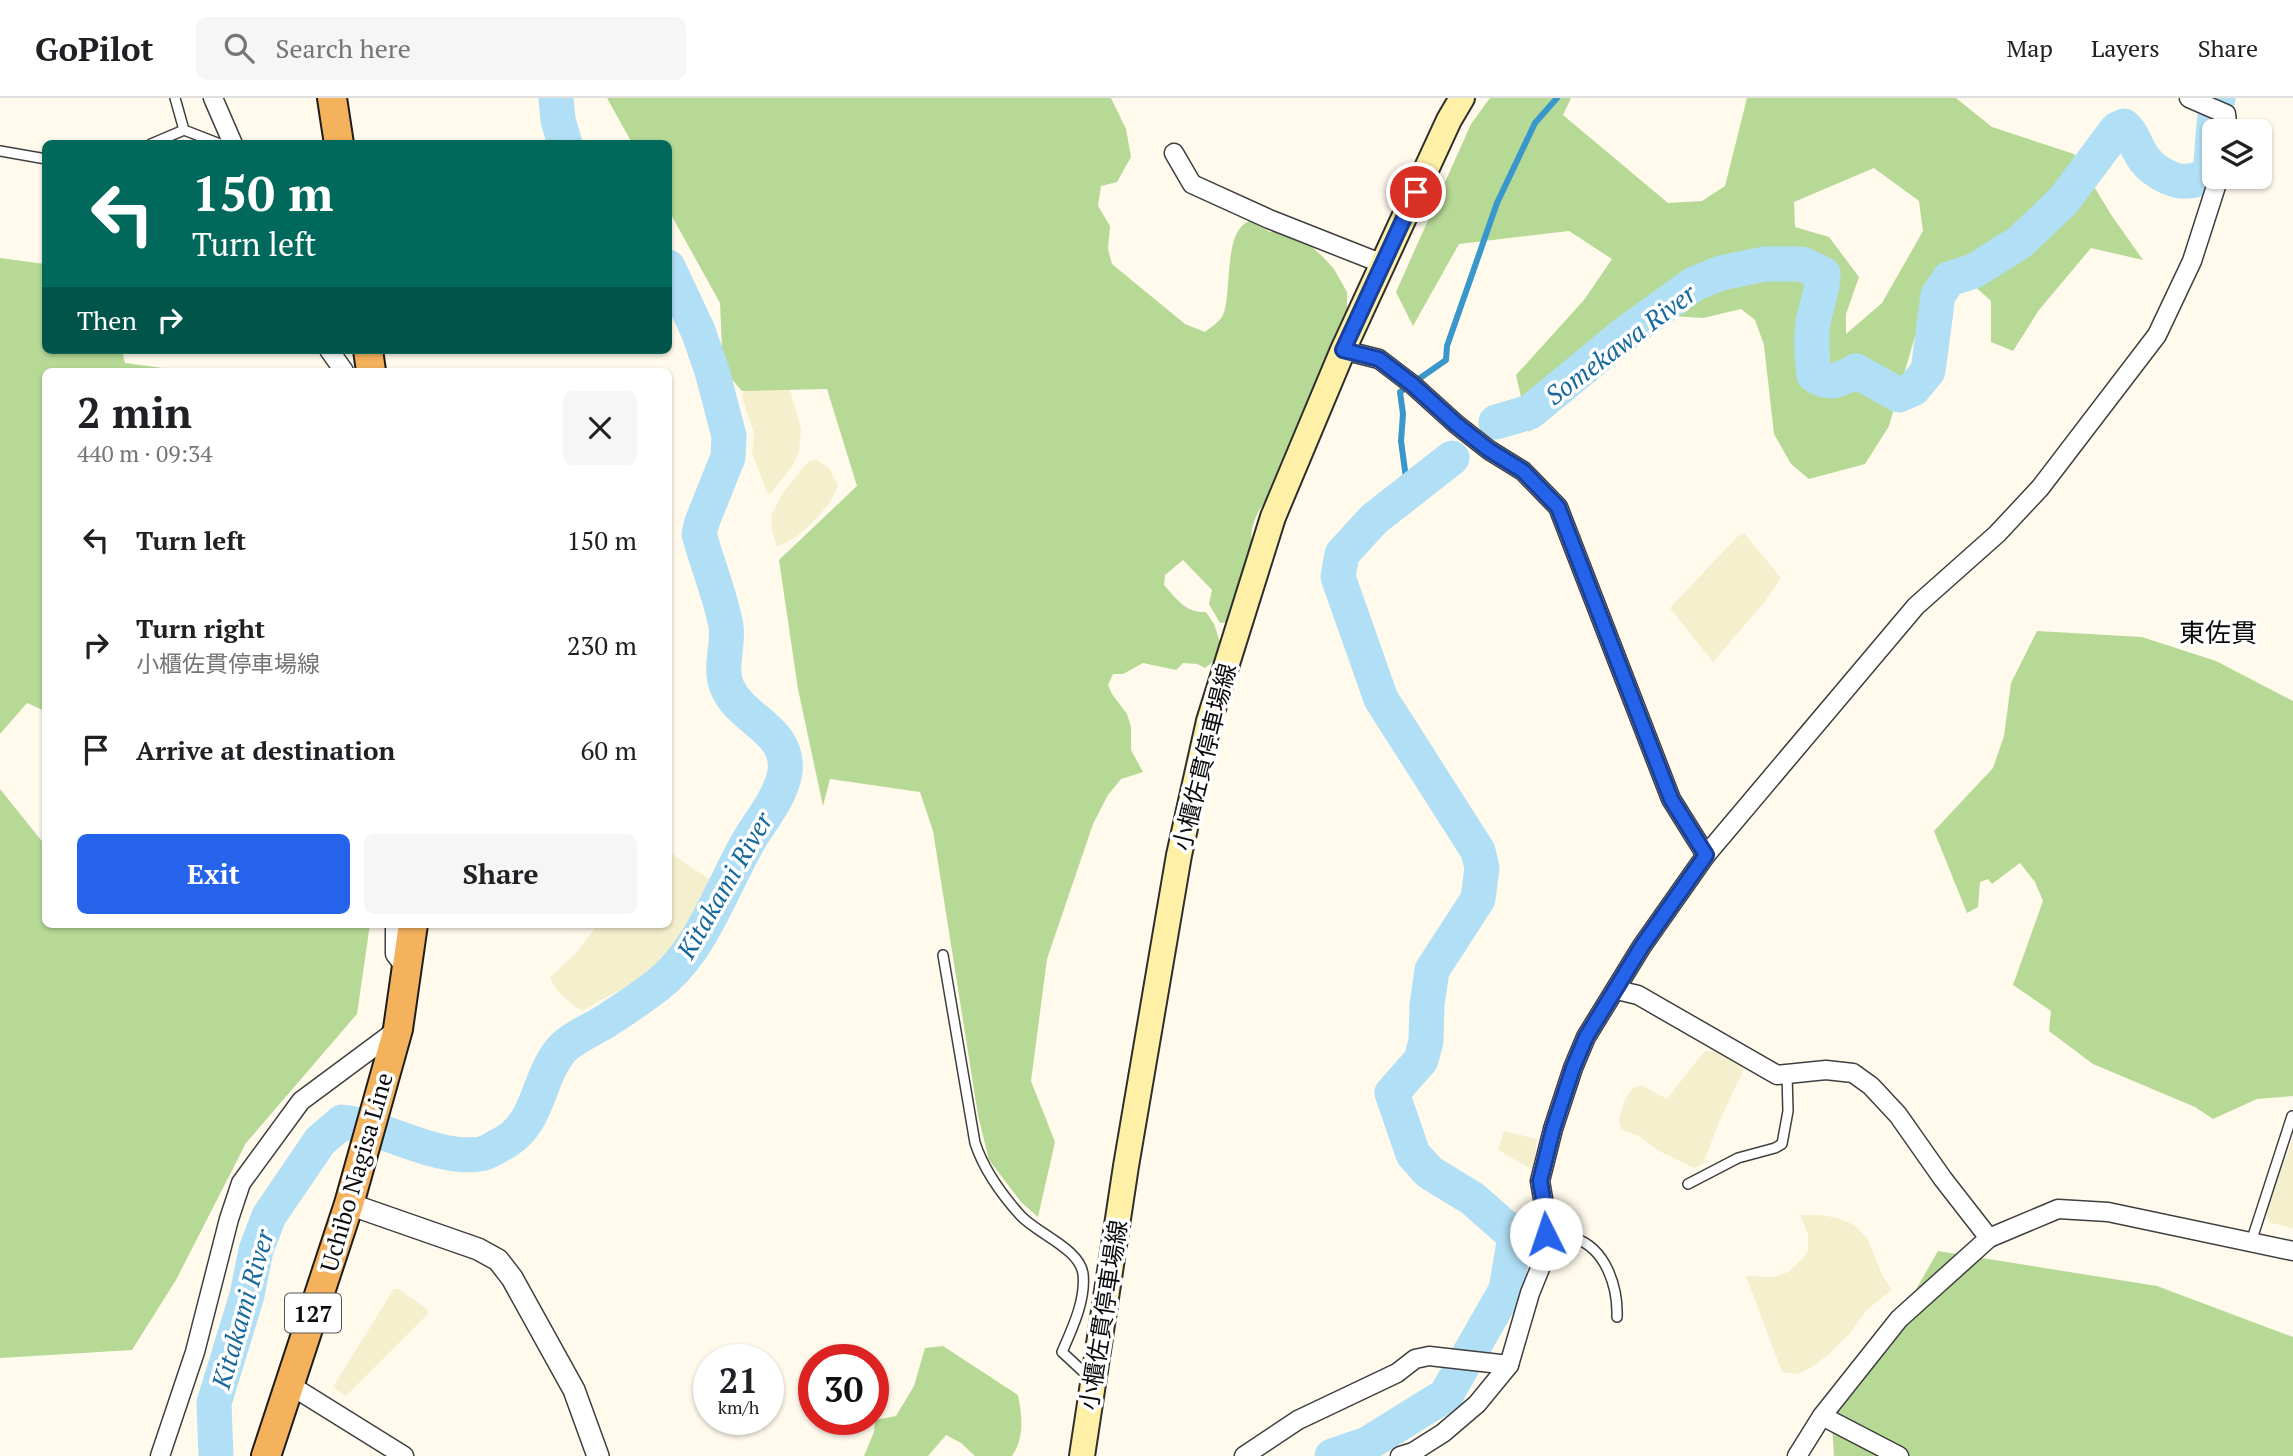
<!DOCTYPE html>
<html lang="en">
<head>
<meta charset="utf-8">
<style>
  body { margin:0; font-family:"PT Serif","Noto Sans JP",serif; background:#f6f6f6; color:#202124; height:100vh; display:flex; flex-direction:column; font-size:26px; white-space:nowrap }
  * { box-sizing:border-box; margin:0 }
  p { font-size:23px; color:#757577 }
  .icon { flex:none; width:38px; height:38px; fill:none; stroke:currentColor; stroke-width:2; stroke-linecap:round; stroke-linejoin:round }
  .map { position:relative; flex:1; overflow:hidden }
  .drawer { position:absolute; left:42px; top:270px; width:630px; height:560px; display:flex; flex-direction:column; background:#fff; border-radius:10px; box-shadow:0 2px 5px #0004 }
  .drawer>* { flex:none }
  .banner { position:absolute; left:42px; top:42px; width:630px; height:214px; border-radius:10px; box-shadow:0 2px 5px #0004; background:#00695c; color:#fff; overflow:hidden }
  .fabs { position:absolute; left:2202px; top:21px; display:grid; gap:14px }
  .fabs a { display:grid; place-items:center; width:70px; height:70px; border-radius:10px; background:#fff; box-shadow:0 2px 5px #0004; font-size:35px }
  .speed { position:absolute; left:693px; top:1246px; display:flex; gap:14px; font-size:35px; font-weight:700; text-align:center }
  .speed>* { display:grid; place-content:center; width:91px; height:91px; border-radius:50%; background:#fff; box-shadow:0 2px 5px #0004; line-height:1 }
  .speed small { font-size:18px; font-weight:400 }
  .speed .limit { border:10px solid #d22; background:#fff; color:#111 }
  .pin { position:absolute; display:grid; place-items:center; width:60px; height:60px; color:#fff; margin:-30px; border:4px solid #fff; border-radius:50%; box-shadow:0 2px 7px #0007 }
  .me { position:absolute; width:77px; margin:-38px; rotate:356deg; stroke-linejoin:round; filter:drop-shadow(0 0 5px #0008) }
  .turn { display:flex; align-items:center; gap:24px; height:147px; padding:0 35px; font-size:32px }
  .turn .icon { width:91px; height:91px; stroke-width:2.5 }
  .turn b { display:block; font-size:49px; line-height:60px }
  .then { display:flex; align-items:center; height:66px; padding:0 35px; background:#0003; gap:14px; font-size:26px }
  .round { display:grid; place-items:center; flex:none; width:74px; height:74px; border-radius:10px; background:#f6f6f6 }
  .summary { display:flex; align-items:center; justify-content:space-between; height:119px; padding:0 35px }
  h1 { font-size:42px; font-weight:700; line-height:52px }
  .cta { display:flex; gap:14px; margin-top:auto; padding:14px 35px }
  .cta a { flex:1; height:80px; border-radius:10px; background:#2563eb; color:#fff; font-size:28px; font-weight:700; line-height:80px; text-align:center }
  .cta a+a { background:#f6f6f6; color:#202124 }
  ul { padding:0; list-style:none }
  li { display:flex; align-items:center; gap:21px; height:105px; padding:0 35px }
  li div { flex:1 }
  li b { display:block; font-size:26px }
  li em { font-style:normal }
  header { display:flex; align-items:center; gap:42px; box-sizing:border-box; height:98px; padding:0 35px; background:#fff; border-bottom:2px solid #e0e0e0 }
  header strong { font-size:33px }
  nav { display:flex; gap:38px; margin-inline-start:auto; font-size:24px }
  .search { width:490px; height:63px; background:#f6f6f6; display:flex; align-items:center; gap:18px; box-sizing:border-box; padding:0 24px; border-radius:10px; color:#757577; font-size:26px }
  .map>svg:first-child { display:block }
  .farmland { fill:#f4efcd }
  .forest { fill:#b7d996; fill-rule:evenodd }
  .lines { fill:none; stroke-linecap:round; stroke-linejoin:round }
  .stream { stroke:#3997cb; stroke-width:6 }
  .river { stroke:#b1dff5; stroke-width:35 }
  .service-casing { stroke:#3f3f3f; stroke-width:12 }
  .minor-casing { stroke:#3f3f3f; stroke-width:21 }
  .tertiary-casing { stroke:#3f3f3f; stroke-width:24 }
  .secondary-casing { stroke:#2e2e2e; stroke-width:28 }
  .trunk-casing { stroke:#1d1d1d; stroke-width:32 }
  .service { stroke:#fff; stroke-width:9 }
  .minor { stroke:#fff; stroke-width:18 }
  .tertiary { stroke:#fff; stroke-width:21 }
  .secondary { stroke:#fef1a7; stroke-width:24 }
  .trunk { stroke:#f5b25d; stroke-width:28 }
  .route-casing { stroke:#184099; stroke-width:18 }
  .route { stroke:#2563eb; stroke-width:12 }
  .labels { text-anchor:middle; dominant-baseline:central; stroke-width:7; stroke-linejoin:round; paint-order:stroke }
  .shield { fill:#fff; stroke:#555; stroke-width:2 }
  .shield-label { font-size:23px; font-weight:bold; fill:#0c0c0c }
  .street-label { font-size:24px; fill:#0c0c0c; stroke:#fff }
  .water-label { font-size:26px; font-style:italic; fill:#17689c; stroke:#fff }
  .neighbourhood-label { font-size:26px; fill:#0c0c0c; stroke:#fff }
</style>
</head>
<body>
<header>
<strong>GoPilot</strong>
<div class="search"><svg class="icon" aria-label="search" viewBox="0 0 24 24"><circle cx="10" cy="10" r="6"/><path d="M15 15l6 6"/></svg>Search here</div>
<nav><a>Map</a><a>Layers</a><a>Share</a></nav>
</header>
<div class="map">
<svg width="2293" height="1358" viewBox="0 0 2293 1358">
  <rect width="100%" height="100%" fill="#fffaec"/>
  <g class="farmland">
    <path d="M785 286 791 295 801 331 799 354 792 369 770 396 767 394 752 355 754 336 742 298 746 289Z"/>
    <path d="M816 362 829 370 838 387 829 406 810 427 796 439 777 449 772 433 771 417 784 393 809 363Z"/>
    <path d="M1744 435 1781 480 1766 502 1713 564 1670 510 1738 438Z"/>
    <path d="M669 754 715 785 677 846 656 869 631 886 583 912 575 909 557 892 550 880 579 852 598 826H668Z"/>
    <path d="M1706 953H1716L1739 966 1744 971 1719 1024 1703 1066 1694 1070 1657 1052 1639 1038 1621 1031 1619 1021 1625 1002 1633 990 1641 987 1667 1001 1702 956Z"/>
    <path d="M1504 1033 1537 1041 1533 1072 1498 1052Z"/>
    <path d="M2293 1041V1130L2271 1125 2265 1114Z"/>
    <path d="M1800 1117H1820L1838 1120 1854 1127 1867 1140 1883 1179 1892 1191 1866 1213 1849 1236 1831 1254 1815 1267 1799 1276 1782 1274 1746 1178 1774 1179 1788 1174 1801 1162 1808 1153V1136Z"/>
    <path d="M394 1191H399L428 1212 427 1217 346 1298 333 1289Z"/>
  </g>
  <g class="forest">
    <path d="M607 0H1111L1126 31 1131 59 1117 84 1101 88 1098 108 1110 128 1108 151 1112 166 1185 226 1205 234C1210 230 1218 225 1222 219 1233 201 1222 131 1250 123L1270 134 1281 133 1303 141 1323 159 1334 171 1347 194V218L1265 403C1257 415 1249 430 1252 445L1231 524 1220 525 1209 506 1212 492 1183 462 1165 477 1164 487C1177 501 1185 515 1206 514L1214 526 1222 550 1214 563 1205 570 1197 566 1183 565 1176 572 1143 565 1123 576H1113L1108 587 1112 596 1127 616 1131 629V652L1143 674 1121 681 1108 697 1093 726 1047 861 1031 983 1055 1044 1038 1119 1021 1104 989 1062 978 1017 933 733 920 694 830 681 823 708 798 591 779 462 857 388 827 291 742 293 723 271 720 205 669 113 668 46 632 45Z"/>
    <path d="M1490 0H1571L1563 17 1668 105 1702 103 1725 88 1747 0H1956L1992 29 2074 56 2112 118 2143 162 2091 150 2039 212 2013 253 1991 244V203L1950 166 1931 183 1889 328 1865 366 1809 381 1791 366 1774 336 1764 247 1755 222 1741 211 1703 220 1626 215 1598 276 1529 334 1516 277 1584 202 1612 161 1569 133 1459 146 1413 228 1396 194 1471 26ZM1874 70 1919 103 1923 133 1882 205 1846 236V216L1859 179 1829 139 1795 129 1794 104Z"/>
    <path d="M0 160 45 166 46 252H122L125 265 185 273H46L45 613 27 605 0 636Z"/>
    <path d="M2037 533 2142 539 2216 563 2293 603V998L2257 1001 2213 1021 2195 1009 2093 966 2049 933 2051 913 2013 887 2043 803 2035 784 2020 765 1992 786 1988 781 1980 784 1978 809 1967 815 1934 733 1993 670 2004 638 2011 585Z"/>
    <path d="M0 691 45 747 46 826H370L357 916 246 1045 176 1182 132 1252 0 1260Z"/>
    <path d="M1938 1153 2157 1188 2293 1239V1358H1834L1831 1310 1899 1221Z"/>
    <path d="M943 1248 1018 1297C1022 1318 1025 1339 1012 1358H975L961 1345 946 1337 928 1358H864L874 1334 875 1322 896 1318 914 1288 925 1250Z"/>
  </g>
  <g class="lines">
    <path class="stream" d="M1408 395 1401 343 1403 316 1400 294 1446 262 1447 248 1497 105 1535 25 1557 0"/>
    <g class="river">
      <path d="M556 0 558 22 565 46"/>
      <path d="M1496 324 1530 314 1626 235 1694 186 1721 175 1765 166H1802L1823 176C1823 192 1817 205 1814 220 1810 238 1812 259 1814 277 1829 288 1840 282 1856 273L1899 297 1913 291 1928 273 1938 197 1949 181 1974 173 2020 144 2064 102 2117 31 2124 28C2134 37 2134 45 2141 56 2149 71 2172 85 2188 83 2196 83 2203 79 2210 76 2213 49 2212 27 2218 0"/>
      <path d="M216 1358 214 1305 247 1197 256 1152 269 1118 320 1043 342 1024C387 1030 435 1062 480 1056 487 1055 494 1050 500 1047 541 1026 535 984 561 952 571 941 589 933 601 926 623 912 647 897 666 880 704 845 723 788 748 744 760 723 781 699 785 674 790 632 743 623 728 591 718 571 729 549 726 528 721 500 707 465 699 436L702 424 728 359 729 338 712 273 698 233 668 169"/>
      <path d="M1332 1358 1367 1346 1446 1297 1506 1192 1515 1138 1473 1101 1429 1074 1413 1056 1392 995 1421 962 1426 943 1427 907 1432 872 1478 801 1482 770 1478 753 1381 601 1338 479 1342 456 1374 421 1452 360"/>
    </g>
    <g class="service-casing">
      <g id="service">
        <path d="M175 0 184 32 220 46"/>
        <path d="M151 46 184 32"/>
        <path d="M0 53 46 61"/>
        <path d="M943 857 975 1045C984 1072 1002 1097 1021 1118 1038 1136 1080 1151 1083 1176 1086 1202 1072 1231 1062 1254L1089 1279"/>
        <path d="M1688 1086 1738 1060 1775 1050 1782 1046 1788 1013 1787 976"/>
        <path d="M1546 1136C1555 1137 1565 1137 1574 1140 1606 1150 1618 1189 1617 1219"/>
        <path d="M2251 1144 2292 1018"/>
      </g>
    </g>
    <g class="minor-casing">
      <g id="minor">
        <path d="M213 0 233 46"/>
        <path d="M2189 0 2226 16 2228 33"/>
        <path d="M1174 55 1192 86 1269 121 1383 166"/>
        <path d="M329 252 344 273"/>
        <path d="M1343 252 1379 261 1413 287 1456 326 1489 352 1523 373 1558 409 1671 701 1706 757"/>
        <path d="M395 826V856L405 869"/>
        <path d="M1617 892 1638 897 1777 977 1826 972 1853 975 1871 988 1898 1017 1943 1081 1989 1140"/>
        <path d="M290 1287 404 1358"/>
        <path d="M1822 1318 1899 1358"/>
        <path d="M160 1358 195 1254 229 1121 241 1085 301 1003 398 931"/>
        <path d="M1244 1358 1298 1322 1397 1275 1415 1261 1429 1258 1509 1267"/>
        <path d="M1400 1358 1413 1354 1443 1335 1477 1306 1509 1267 1530 1195 1543 1163 1547 1124 1540 1083 1553 1031 1573 970 1586 939 1642 848 1706 757 1916 508 1997 436 2040 390 2157 237 2192 163 2219 79"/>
        <path d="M1797 1358 1822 1318 1899 1221 1989 1140 2058 1111 2108 1114 2293 1153"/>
      </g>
    </g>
    <g class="tertiary-casing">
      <path id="tertiary" d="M349 1106 478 1151 498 1162 512 1180 574 1292 598 1358"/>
    </g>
    <g class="secondary-casing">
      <path id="secondary" d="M1082 1358 1126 1068 1179 757 1209 623 1273 419 1343 252 1449 22 1462 0"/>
    </g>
    <g class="trunk-casing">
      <g id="trunk">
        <path d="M332 0 339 46"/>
        <path d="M368 252 371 273"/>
        <path d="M266 1358 349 1106 398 931 413 826"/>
      </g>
    </g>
    <use href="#service" class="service"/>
    <use href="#minor" class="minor"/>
    <use href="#tertiary" class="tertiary"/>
    <use href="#secondary" class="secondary"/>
    <use href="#trunk" class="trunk"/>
  </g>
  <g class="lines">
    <g class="route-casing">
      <path id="route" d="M1416 94 1343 252 1379 261 1413 287 1456 326 1489 352 1523 373 1558 409 1671 701 1706 757 1642 848 1586 939 1573 970 1553 1031 1540 1083 1547 1124 1546 1136"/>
    </g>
    <use href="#route" class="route"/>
  </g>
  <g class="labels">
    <rect class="shield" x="285" y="1195.5" width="56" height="39" rx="5"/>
    <g class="shield-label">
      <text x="313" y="1215">127</text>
    </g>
    <g class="street-label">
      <text transform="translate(1204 659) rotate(-76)">小櫃佐貫停車場線</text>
      <text transform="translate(356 1074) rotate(-74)">Uchibo Nagisa Line</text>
      <text transform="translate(1103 1217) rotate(-81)">小櫃佐貫停車場線</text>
    </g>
    <g class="water-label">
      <text transform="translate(1620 246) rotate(-37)">Somekawa River</text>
      <text transform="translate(724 787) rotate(-60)">Kitakami River</text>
      <text transform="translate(242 1211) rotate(-74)">Kitakami River</text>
    </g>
    <g class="neighbourhood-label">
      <text x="2218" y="534">東佐貫</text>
    </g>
  </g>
</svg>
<div class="fabs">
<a><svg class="icon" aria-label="layers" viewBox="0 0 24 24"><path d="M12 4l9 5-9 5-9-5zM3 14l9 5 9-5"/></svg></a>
</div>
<div class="speed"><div>21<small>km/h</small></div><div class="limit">30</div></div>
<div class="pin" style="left:1416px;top:94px;background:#d93025"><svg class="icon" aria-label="arrive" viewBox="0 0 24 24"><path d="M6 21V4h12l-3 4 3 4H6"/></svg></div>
<svg class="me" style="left:1546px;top:1136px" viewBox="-20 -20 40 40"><circle r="19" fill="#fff"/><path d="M0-13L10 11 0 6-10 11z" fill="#2563eb"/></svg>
<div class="banner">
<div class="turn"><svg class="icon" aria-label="left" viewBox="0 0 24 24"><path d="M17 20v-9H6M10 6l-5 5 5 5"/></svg><div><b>150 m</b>Turn left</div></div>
<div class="then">Then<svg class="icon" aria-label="right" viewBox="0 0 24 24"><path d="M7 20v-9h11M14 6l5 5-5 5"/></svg></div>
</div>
<section class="drawer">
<div class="summary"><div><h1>2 min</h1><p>440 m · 09:34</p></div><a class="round"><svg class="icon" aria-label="close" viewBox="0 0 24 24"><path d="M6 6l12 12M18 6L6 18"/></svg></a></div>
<ul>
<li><svg class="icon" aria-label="left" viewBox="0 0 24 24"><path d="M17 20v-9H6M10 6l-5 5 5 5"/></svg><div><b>Turn left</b></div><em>150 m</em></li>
<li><svg class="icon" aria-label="right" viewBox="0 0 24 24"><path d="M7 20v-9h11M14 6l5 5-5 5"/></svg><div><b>Turn right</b><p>小櫃佐貫停車場線</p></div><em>230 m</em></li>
<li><svg class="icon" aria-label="arrive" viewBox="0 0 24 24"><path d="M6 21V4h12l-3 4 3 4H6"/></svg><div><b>Arrive at destination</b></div><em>60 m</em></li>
</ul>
<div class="cta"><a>Exit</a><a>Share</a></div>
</section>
</div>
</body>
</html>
